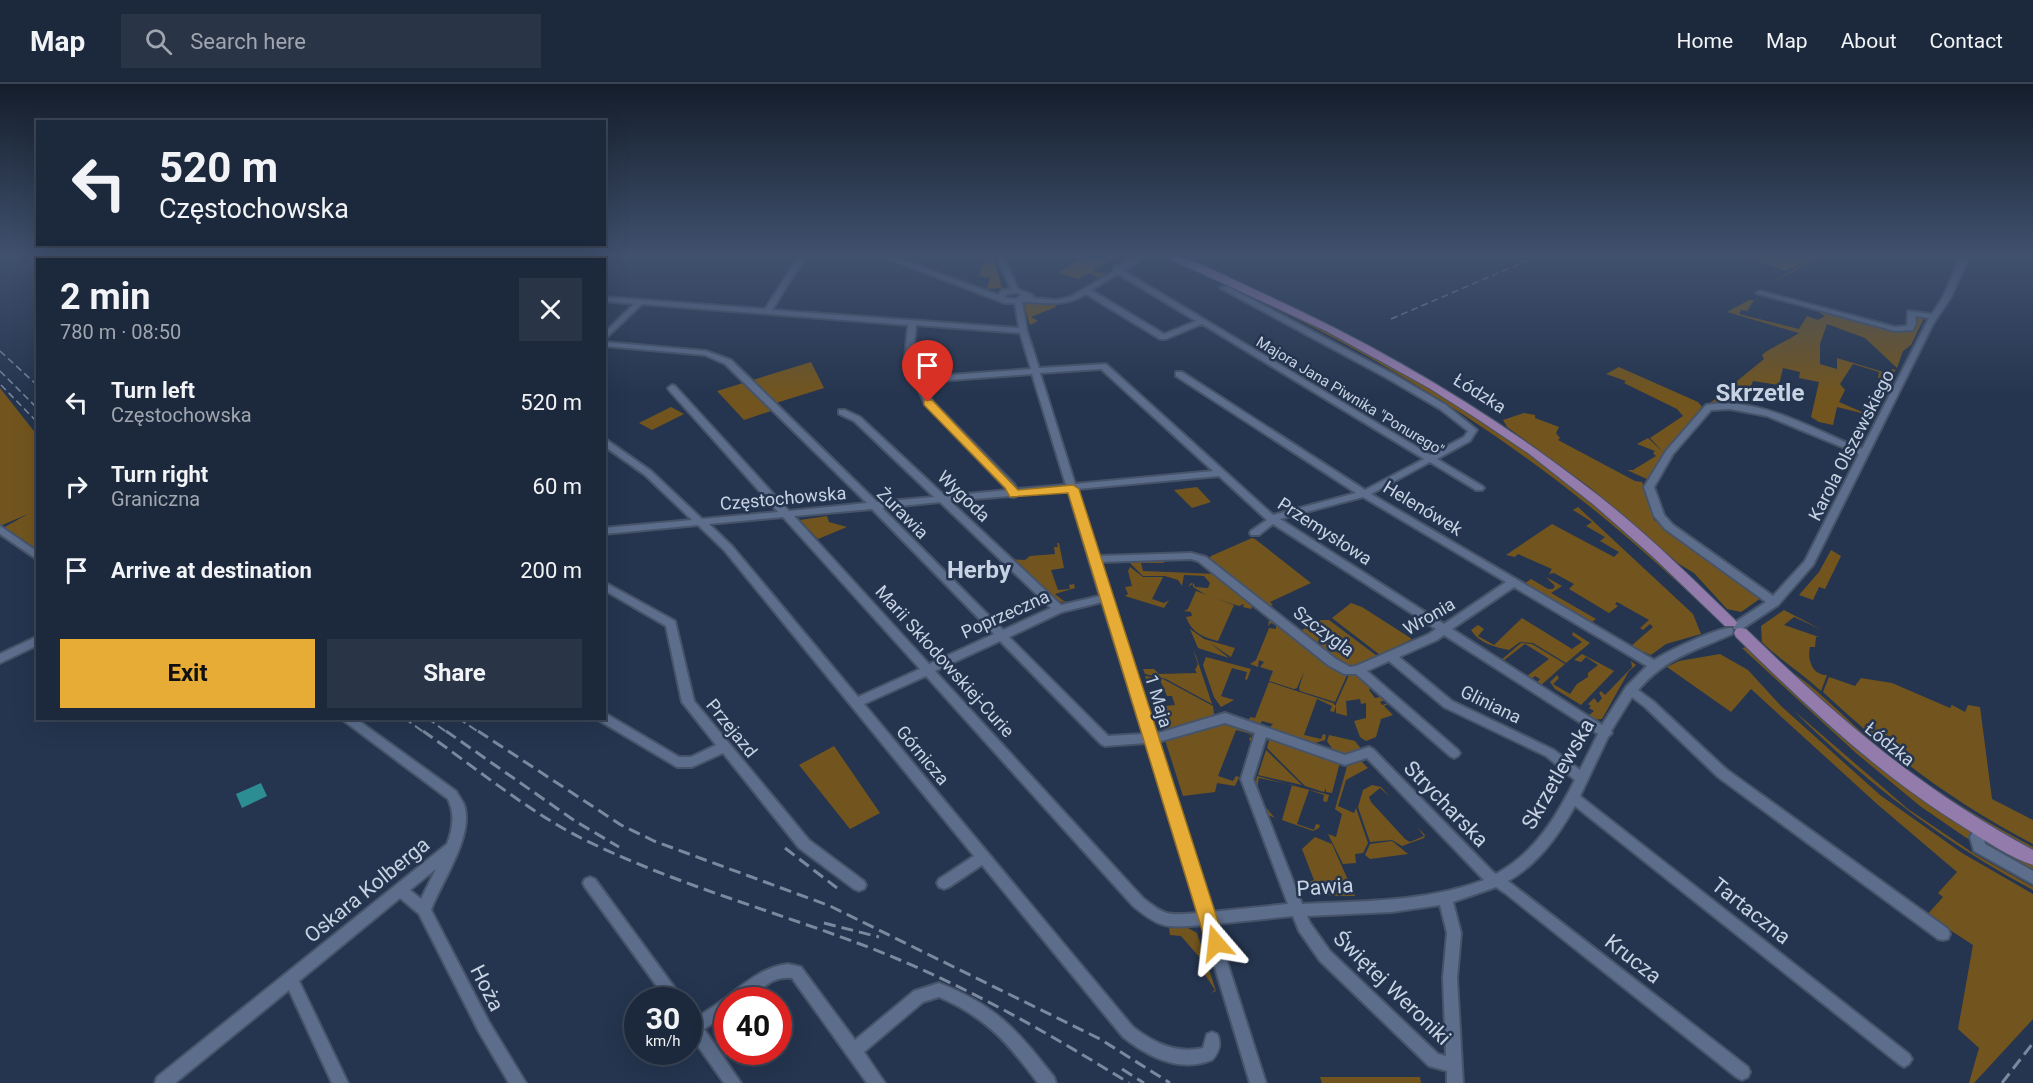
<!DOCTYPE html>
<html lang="en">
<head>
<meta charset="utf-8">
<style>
  body { margin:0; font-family:Roboto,sans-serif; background:#293446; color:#f1f3f6; height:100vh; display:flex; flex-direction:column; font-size:22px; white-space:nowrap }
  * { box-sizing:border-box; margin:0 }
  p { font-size:20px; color:#a0a6af }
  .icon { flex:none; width:33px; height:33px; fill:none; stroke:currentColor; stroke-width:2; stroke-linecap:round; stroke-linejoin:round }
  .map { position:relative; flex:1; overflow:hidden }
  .details { position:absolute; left:36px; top:174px; width:570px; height:462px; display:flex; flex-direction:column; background:#1c283b; border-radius:0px; box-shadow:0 6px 24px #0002,0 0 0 2px #3a4455 }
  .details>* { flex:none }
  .top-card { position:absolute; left:36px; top:36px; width:570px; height:126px; border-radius:0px; box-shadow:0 6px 24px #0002,0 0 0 2px #3a4455; background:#1c283b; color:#f1f3f6; overflow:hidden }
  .speed { position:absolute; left:624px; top:903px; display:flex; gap:12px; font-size:30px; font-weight:700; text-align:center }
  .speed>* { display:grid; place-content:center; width:78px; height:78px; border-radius:50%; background:#1c283b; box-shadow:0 6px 24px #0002,0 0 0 2px #3a4455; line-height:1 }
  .speed small { font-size:15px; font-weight:400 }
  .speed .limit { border:9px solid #d22; background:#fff; color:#111 }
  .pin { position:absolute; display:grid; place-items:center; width:51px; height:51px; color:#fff; margin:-62px -26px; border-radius:50% 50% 50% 0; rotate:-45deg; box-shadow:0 0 6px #0007 }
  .pin .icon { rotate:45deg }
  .me { position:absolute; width:66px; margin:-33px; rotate:343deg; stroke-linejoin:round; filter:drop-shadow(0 0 4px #0008) }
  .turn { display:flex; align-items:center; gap:21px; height:126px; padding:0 24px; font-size:27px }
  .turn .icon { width:78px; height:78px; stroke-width:2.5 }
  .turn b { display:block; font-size:42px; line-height:51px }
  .round { display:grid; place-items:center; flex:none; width:63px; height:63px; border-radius:0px; background:#293446 }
  .summary { display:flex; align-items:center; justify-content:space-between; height:102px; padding:0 24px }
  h1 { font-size:36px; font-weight:700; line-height:45px }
  .primary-button { display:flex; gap:12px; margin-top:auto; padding:12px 24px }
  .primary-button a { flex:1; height:69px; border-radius:0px; background:#e7ac36; color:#111; font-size:24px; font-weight:700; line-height:69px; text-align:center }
  .primary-button a+a { background:#293446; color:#f1f3f6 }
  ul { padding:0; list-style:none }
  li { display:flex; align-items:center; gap:18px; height:84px; padding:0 24px }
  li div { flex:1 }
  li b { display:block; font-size:22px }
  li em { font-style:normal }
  header { display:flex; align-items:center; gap:36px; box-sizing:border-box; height:84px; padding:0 30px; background:#1c283b; border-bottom:2px solid #3a4455 }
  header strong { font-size:28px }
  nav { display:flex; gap:33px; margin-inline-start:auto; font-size:21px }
  .search { width:420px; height:54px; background:#293446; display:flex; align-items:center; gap:15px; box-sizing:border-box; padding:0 21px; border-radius:0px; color:#a0a6af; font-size:22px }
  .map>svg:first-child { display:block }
  .green { fill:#72551e }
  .water { fill:#2c8d92 }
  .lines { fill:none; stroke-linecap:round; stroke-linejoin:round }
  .minor-casing { stroke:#465368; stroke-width:4 }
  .major-casing { stroke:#465368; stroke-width:2 }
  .minor { fill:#5c6e8c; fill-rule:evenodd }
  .major { fill:#937bac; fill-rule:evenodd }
  .rail-far2 { stroke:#7b889d; stroke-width:1.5; stroke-dasharray:7 4; stroke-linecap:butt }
  .rail-far1 { stroke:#7b889d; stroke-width:2; stroke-dasharray:9 4.5; stroke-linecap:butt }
  .rail { stroke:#7b889d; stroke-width:3; stroke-dasharray:12 6; stroke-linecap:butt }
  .route { fill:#e7ac36; stroke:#967023; stroke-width:1.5 }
  .labels { text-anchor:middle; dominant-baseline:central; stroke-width:5; stroke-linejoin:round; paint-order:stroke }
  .far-street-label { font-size:15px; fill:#c7d2e2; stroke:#25354f }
  .street-label { font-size:18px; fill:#c7d2e2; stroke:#25354f }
  .near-street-label { font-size:21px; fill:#c7d2e2; stroke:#25354f }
  .district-label { font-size:24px; font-weight:bold; fill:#c7d2e2; stroke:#25354f }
</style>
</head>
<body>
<header>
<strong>Map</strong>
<div class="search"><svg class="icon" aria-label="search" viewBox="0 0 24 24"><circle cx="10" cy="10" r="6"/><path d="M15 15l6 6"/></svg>Search here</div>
<nav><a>Home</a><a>Map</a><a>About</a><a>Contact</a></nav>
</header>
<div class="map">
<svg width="2033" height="999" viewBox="0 0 2033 999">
  <rect width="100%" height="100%" fill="#25354f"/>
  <g class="green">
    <path d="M984 172H993L1002 204 987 205 990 194 979 192Z"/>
    <path d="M1072 172H1088L1081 177 1082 178 1086 174 1097 177C1108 171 1117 170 1128 176L1123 179 1121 178 1124 176 1118 173 1093 186 1099 189 1107 188 1099 194 1088 189 1078 195 1058 189 1079 175Z"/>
    <path d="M1764 172H1821L1767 202 1806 178 1785 187 1756 176Z"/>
    <path d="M1165 173C1284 225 1401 279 1508 353 1582 404 1646 466 1713 526L1708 527C1546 370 1372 260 1163 174Z"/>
    <path d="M1749 216H1754L1747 227 1741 226 1739 230 1799 245 1807 232 1818 236 1825 232 1818 228 1821 226 1894 247 1911 246 1916 241 1912 231 1925 232 1911 261 1903 267 1897 284 1865 254 1827 240 1820 260V280L1837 285V274L1890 290 1892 285 1896 286 1890 293 1873 330 1862 324H1868L1883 296 1878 294 1879 288 1853 280 1840 300 1845 306 1839 318 1869 331 1837 323 1833 341 1819 338 1811 333 1819 298 1799 294 1800 288 1783 284 1779 301 1753 297 1744 321 1709 320 1764 275 1762 271C1769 264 1789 256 1799 249L1727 228Z"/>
    <path d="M1032 217 1055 220 1056 223 1031 233 1038 237 1030 241 1024 221Z"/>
    <path d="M811 278 824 304 776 319 780 324 744 336 717 307Z"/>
    <path d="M1619 283 1698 318 1702 323 1661 374 1649 396 1627 386H1633L1656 372 1653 369 1655 367 1637 360 1648 354 1663 368 1650 354 1683 332 1677 325 1628 301 1624 299 1626 297 1606 290Z"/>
    <path d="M0 304 37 351V470L3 444 28 430 0 442Z"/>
    <path d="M671 323 684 330 652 346 639 339Z"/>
    <path d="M1524 329 1535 331V334L1559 343 1556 349 1560 354 1558 356 1635 397 1642 398 1657 434H1653L1655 437 1660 438 1690 465 1761 514 1741 528 1727 525 1694 489 1679 480 1588 402 1507 343 1503 336Z"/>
    <path d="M1197 403 1211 418 1192 424 1174 406Z"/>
    <path d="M1578 423 1693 530 1701 550 1666 560 1651 571 1631 562 1653 543 1650 540 1643 546 1640 544 1649 536 1617 518 1615 520 1618 522 1609 529 1569 505 1574 500 1554 489 1549 490 1552 485 1518 470 1515 473 1506 471 1552 440 1614 473 1619 468 1600 457 1605 453 1586 442 1592 438 1573 426Z"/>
    <path d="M827 432 829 438 847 443 818 455 800 436Z"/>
    <path d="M1252 454 1255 455 1311 499 1270 518 1273 521 1269 522 1209 475 1211 472Z"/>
    <path d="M1057 459H1059L1064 484 1051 486 1058 506 1070 505 1069 501 1074 500 1075 504 1055 510 1065 518 1071 517 1058 518 1022 486V483L1019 484 1010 475 1025 476 1030 472 1055 470 1054 463H1058Z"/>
    <path d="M1831 466 1841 472 1825 505 1819 503 1813 516 1799 511 1819 488Z"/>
    <path d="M1163 475 1167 476 1163 479H1141L1143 487 1217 490 1253 521 1251 525 1243 523 1244 520 1239 522 1208 512 1193 503V500L1188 503 1191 499 1194 500 1195 503 1208 504 1210 499 1204 492 1184 491 1182 502 1178 496 1165 492H1143L1130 479Z"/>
    <path d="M1130 483 1143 493H1163L1152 515 1164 519 1169 516 1164 524 1125 512 1128 510 1125 503 1132 502 1128 487Z"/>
    <path d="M1546 493 1562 502 1551 509 1596 535 1592 538 1586 537 1524 500 1531 495 1548 505H1553L1555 502Z"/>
    <path d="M1196 507 1234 521 1218 557C1203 553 1192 549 1186 533L1192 532 1191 528 1184 527 1188 525Z"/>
    <path d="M1351 519 1362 523 1412 555 1380 571 1332 534Z"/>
    <path d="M1784 526 1822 546 1794 533 1784 541 1819 553H1816L1815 563H1810C1807 575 1812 591 1827 591L1821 607C1802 589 1780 576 1762 558L1761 542Z"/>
    <path d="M1270 532 1347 591 1335 618 1300 607 1299 604 1304 588 1297 604 1294 605 1269 597 1273 587 1260 583 1264 578 1259 576 1258 583 1250 580 1256 576 1269 544 1276 545V541L1271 539 1268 542Z"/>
    <path d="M1522 534 1572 565 1582 558 1572 551 1573 548 1590 559 1566 579 1533 559 1520 558 1509 566C1494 563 1479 559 1471 546L1478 541 1484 545 1478 552 1494 561Z"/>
    <path d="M1321 536H1329L1377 572 1356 582H1346L1300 547Z"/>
    <path d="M1190 545 1204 555 1235 564 1231 573 1210 559 1229 574 1198 564Z"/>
    <path d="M1521 559 1532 560 1565 580 1540 602 1536 600 1540 595 1535 592 1530 596 1521 590 1527 592 1549 575 1546 573 1525 560 1503 577 1518 588 1500 577Z"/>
    <path d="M1748 563 1782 597 2033 778V792L1965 753 1920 722 1856 669 1742 564Z"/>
    <path d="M1193 566 1196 572 1212 620 1166 595 1145 590 1143 585H1154L1159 590 1197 589 1195 586 1198 580Z"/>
    <path d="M1582 570 1614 587 1581 621 1555 605 1550 598 1557 591 1559 594 1553 600 1570 610 1577 600 1588 593V589L1598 581 1586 573 1581 578 1574 576Z"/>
    <path d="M1720 570 1748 586 1781 622 1880 711 1962 769 2033 810V935L1974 999H1969L1979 964 1958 945 1973 861 1927 831 1943 813 1938 809 1957 788 1877 720 1751 605 1731 628 1667 583 1679 577Z"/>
    <path d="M1206 573 1251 585 1247 596 1245 595 1247 588 1232 584 1221 612 1234 616 1221 623 1214 613 1203 581Z"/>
    <path d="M1631 577 1636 581 1629 587 1602 635 1592 636 1588 632 1594 627 1589 624 1591 622 1588 620 1594 614 1598 619 1602 614 1599 609 1601 607 1605 611 1609 607 1632 583Z"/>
    <path d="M1780 580C1816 602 1843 633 1875 660 1924 701 1977 733 2033 763V770L1890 682Z"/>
    <path d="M1357 590 1371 602 1369 606 1375 614 1385 612 1382 613 1384 615H1388L1380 618 1382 621 1392 618 1384 622 1393 631 1381 635 1376 653 1366 657 1360 653 1354 637 1366 634V619L1361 620 1360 615 1346 617 1347 632 1336 629V620L1349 591Z"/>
    <path d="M1145 592 1163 595 1213 622 1214 631 1164 650 1154 623 1175 621 1172 612H1167L1160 596 1146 595Z"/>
    <path d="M1829 593 1855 602 1861 594 1892 599 1950 624 1952 621 1965 628 1968 621 1980 623 1992 715 2033 736V760C1954 719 1888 669 1823 608Z"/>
    <path d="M1269 598 1333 619 1336 622 1334 628 1330 627 1332 622 1317 615 1304 651 1321 655 1323 650 1326 651 1325 656 1312 660 1268 645 1273 640 1262 637 1259 642 1249 636 1250 633 1255 634Z"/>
    <path d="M1793 626 1908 725 1976 771 2033 803V806C1943 758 1865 698 1793 626Z"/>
    <path d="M1221 636 1247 643 1252 657 1249 656 1251 650 1236 646 1218 692 1233 697 1236 692 1239 693 1235 702 1217 699 1215 708 1183 712 1165 656Z"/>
    <path d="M1329 651 1355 657 1362 666C1342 673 1339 676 1327 657Z"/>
    <path d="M1265 652 1340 678 1332 709 1326 708V704L1324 708 1305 702 1267 664 1269 656 1263 654Z"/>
    <path d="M834 662 880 729 850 745 799 681Z"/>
    <path d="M1266 666 1302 701 1258 691Z"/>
    <path d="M1359 675 1368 684 1346 696 1338 722 1354 729 1356 724 1368 759 1363 769 1355 770 1356 779 1343 780 1328 750 1336 753 1342 730 1335 725 1348 679Z"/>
    <path d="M1257 692 1329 711 1327 718 1323 717 1324 711 1309 706 1297 740 1314 746 1316 740 1320 741 1319 744 1313 747 1282 736 1292 701 1259 694C1254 709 1265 723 1275 734L1268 731 1251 696 1256 698Z"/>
    <path d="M1372 701 1381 703 1390 713 1380 704 1369 713 1371 718 1405 755 1410 758 1424 752 1417 743 1425 751 1424 754 1402 762 1392 756 1370 758 1358 723 1363 706Z"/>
    <path d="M1315 753 1332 760 1355 812H1331L1308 798 1314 796 1302 765Z"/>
    <path d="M1392 757 1408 770 1370 775 1365 771 1370 760Z"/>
    <path d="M1169 844H1188L1197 849 1216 907 1211 909 1215 906 1200 883 1201 875 1181 852 1170 851Z"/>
    <path d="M1320 993H1420L1421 999H1322Z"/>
  </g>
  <path class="water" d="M261 699 267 712 242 724 236 710Z"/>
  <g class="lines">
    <g class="minor-casing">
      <g id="minor">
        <path d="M276 172H285L280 176H270Z"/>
        <path d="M410 172H420L428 176H417Z"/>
        <path d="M799 172H806L772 226 1019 244 1015 219H1004L881 172H891L998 211 1002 206 1011 205 996 172H1003L1018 205 1033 211V214L1057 216 1070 213 1114 187V184L1138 172H1146L1124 187 1430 371 1464 353 1468 347 1440 325 1387 294 1220 204 1227 202 1393 290 1446 321 1477 346 1470 357 1437 375 1482 402 1484 404 1482 406H1476L1430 378 1371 410 1654 576C1666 568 1720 542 1732 544L1733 547 1732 550C1693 568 1668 572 1638 606L1653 617 1726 685 1948 845 1950 850 1948 855 1943 856 1938 855 1718 693 1645 623 1632 613 1611 647 1612 649 1608 653 1580 712 1909 970 1912 975 1909 980 1904 983 1899 980 1575 722C1558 752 1538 780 1508 797L1748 983 1750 988 1748 993 1742 996 1736 993 1505 809 1496 803 1453 818 1461 849 1457 894 1463 999H1447V987L1429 982 1320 877 1299 847 1293 832 1215 840 1266 999H1250L1202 841C1167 844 1161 845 1133 822L926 592 864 620 1133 943C1154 959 1176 970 1203 964L1207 950 1212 948 1217 950C1222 960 1219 968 1212 976 1180 989 1148 973 1123 953L982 781 949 803 944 805 939 803 937 799 939 795 974 772 724 466 698 441 604 450V444L692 436 645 391 604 362V354L651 387 702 435 778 428 669 306 668 304 672 301 675 302 789 427 867 419 725 280 705 271 604 262V258L706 267 731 276 877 418 934 413 854 337 839 330V326H845L860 333 945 412 1008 406 925 320 915 298 913 296 914 294 905 273 908 241 642 220 604 256V249L634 220 604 217V213L765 225ZM1118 190 1196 237 1164 250 1091 206ZM1018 209 1021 211 1016 215 1005 214 1007 210ZM1086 210 1160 255H1166L1202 240 1424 375 1365 406 1182 288H1176V292L1356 409 1273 431 1106 280 1039 284 1027 247 1022 218C1047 218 1063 224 1086 210ZM916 241 1020 249 1031 285 922 293 913 273ZM1101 285 1213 387 1075 400 1040 289ZM1032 290 1066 401 1017 405 1014 400 932 317 924 298ZM1219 392 1267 436 1251 447 1250 449 1251 451H1259L1273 440 1436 545 1429 550 1356 582 1350 583 1336 575 1206 473 1191 469 1098 472 1077 405ZM1068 406 1100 512 1061 521 950 417 1010 412 1014 413 1018 411ZM1363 413 1506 498 1444 540 1280 435ZM940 418 1051 524 1003 546 882 424ZM872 425 994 550 929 580 794 432ZM783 433 920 585 858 613 732 462 709 440ZM1191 475 1198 477 1328 581 1344 590H1356L1450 672 1454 674 1458 672 1460 669 1458 666 1367 587 1389 577 1444 623 1546 672 1575 696C1556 733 1535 769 1496 790L1493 788 1373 665 1369 663 1345 671 1225 629 1162 648 1155 649 1100 478ZM1514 503 1647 582 1626 603 1602 641 1452 545ZM1102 518 1143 650 1108 652 1009 553 1062 528ZM1444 551 1598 650 1580 686 1554 666 1452 617 1399 573 1437 556ZM1000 557 1101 660 1105 662 1146 659 1198 829C1168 831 1167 833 1143 814L935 587ZM1225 639 1255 649 1241 695 1288 820 1211 828 1158 658ZM1266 653 1345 681 1367 674 1484 796C1425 818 1363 817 1302 820L1253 695ZM1440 821 1447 849 1443 894 1446 972 1438 970 1330 867 1310 839 1307 832 1392 828Z"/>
        <path d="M1961 172H1969L1951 213 1933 240 1813 481 1778 521 1742 545H1734L1733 542 1734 539 1766 518 1665 445 1654 432 1644 403 1666 367 1706 321C1761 312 1813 346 1862 365L1929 234 1915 232 1916 239 1913 246 1895 247 1756 209 1760 207 1895 243 1907 242 1908 227 1932 230 1943 213ZM1730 325 1767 332 1859 370 1805 477 1773 512 1673 441 1664 431 1654 403 1673 370 1711 326Z"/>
        <path d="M0 442 38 468V476L0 450Z"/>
        <path d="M604 498 675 537 694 617 809 756 864 797 866 801 864 805 859 807 854 805 799 764 723 669 692 683H677L600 637 598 634H604V630L608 631 679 673H691L716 661 682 618 666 542 604 506Z"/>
        <path d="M38 552V561L0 579V570Z"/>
        <path d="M340 634H355L456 707C459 713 464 718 465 724 472 755 442 797 431 826L489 938 526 999H509L479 948 419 830 400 814 299 897 348 999H332L289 906 175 999H155L157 993 447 760C453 745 455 730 448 715ZM436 785 421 815 410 806Z"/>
        <path d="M1981 742 1986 743 1988 747 1984 754 1985 760 2033 787V800L1974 767 1970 753 1976 743Z"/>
        <path d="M590 793 595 795 680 911 682 916H667L585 803 583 799 585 795Z"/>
        <path d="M788 880 801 883 855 956 914 907 939 899C997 922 1017 946 1054 993L1056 999H1038C1007 958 987 934 939 913L923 918 864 968 885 999H867L792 894C766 891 760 913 743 916 738 917 732 916 728 916V929L704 945 741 999H724L688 948V928L693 930 696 934C706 927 718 920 727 913 745 899 763 883 788 880Z"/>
      </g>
    </g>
    <g class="major-casing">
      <g id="major">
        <path d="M1164 172C1189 171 1237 198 1262 209 1375 260 1483 323 1582 399 1637 440 1686 488 1735 536L1737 539 1735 542H1725L1652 472 1594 421 1528 369 1479 336 1429 304 1326 247Z"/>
        <path d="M1741 544 1746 545C1837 634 1920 705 2033 766V781C2009 773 1986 757 1965 744 1879 691 1807 623 1736 553L1734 549 1736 545Z"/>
      </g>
    </g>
    <use href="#minor" class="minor"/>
    <use href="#major" class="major"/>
    <g class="rail-far2">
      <path d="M1391 235 1538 172"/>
      <path d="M0 267 38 302"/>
      <path d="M0 287 38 325"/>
      <path d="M1 301 38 339"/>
    </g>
    <g class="rail-far1">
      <path d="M404 634 425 649"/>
      <path d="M427 634 448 649"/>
      <path d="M458 634 480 649"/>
    </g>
    <g class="rail">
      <path d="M423 647C473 682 528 727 581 754 671 799 774 827 868 863 961 899 1045 947 1129 999"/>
      <path d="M446 647 575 737 619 763"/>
      <path d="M478 647 621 741 654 757 830 822 1100 955 1170 999"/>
      <path d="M785 764 837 804"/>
      <path d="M824 839 879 853"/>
      <path d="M1122 985 1144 999"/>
      <path d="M2002 999 2033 959"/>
    </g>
  </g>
  <linearGradient id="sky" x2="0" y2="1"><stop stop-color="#141d2b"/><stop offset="0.55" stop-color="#40516e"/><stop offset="1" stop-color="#40516e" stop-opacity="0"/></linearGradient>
  <rect width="2033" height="312" fill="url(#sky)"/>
  <path class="route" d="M924 316H932L1018 406 1073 401 1079 405 1225 859 1222 865 1216 867 1209 865 1206 859 1068 409 1010 413 1005 404 924 321Z"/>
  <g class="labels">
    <g class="far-street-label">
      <text transform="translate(1350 312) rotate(31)">Majora Jana Piwnika "Ponurego"</text>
    </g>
    <g class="street-label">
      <text transform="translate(1480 309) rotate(32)">Łódzka</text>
      <text transform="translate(1851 361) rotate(-63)">Karola Olszewskiego</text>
      <text transform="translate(964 412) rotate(44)">Wygoda</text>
      <text transform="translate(783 414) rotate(-5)">Częstochowska</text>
      <text transform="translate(1423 424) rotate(31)">Helenówek</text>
      <text transform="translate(903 429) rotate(45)">Żurawia</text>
      <text transform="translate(1325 447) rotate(33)">Przemysłowa</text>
      <text transform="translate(1005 530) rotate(-24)">Poprzeczna</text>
      <text transform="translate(1429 532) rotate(-30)">Wronia</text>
      <text transform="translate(1324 547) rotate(37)">Szczygla</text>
      <text transform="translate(945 577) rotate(48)">Marii Skłodowskiej-Curie</text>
      <text transform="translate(1159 617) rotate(73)">1 Maja</text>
      <text transform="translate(1491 620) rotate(26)">Gliniana</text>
      <text transform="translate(732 644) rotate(51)">Przejazd</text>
      <text transform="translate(1890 660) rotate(39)">Łódzka</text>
      <text transform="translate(923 671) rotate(50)">Górnicza</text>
    </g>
    <g class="near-street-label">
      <text transform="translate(1558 690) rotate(-60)">Skrzetlewska</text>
      <text transform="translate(1446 720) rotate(46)">Strycharska</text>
      <text transform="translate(1325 803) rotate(-4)">Pawia</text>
      <text transform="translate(367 806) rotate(-39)">Oskara Kolberga</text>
      <text transform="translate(1751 827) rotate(38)">Tartaczna</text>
      <text transform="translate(1633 875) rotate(38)">Krucza</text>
      <text transform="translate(487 904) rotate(63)">Hoża</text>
      <text transform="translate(1392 904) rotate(44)">Świętej Weroniki</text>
    </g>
    <g class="district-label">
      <text x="1760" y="309">Skrzetle</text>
      <text x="979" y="486">Herby</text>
    </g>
  </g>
</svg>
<div class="speed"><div>30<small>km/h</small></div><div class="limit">40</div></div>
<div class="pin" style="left:928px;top:318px;background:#d93025"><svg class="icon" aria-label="arrive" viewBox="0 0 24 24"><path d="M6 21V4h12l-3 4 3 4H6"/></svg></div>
<svg class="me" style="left:1216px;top:859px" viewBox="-20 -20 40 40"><path d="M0-17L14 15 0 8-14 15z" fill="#e7ac36" stroke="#fff" stroke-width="4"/></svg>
<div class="top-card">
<div class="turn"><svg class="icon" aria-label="left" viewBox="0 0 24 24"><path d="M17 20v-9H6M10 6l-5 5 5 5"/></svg><div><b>520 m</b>Częstochowska</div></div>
</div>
<section class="details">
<div class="summary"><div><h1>2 min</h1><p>780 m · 08:50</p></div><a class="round"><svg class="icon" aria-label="close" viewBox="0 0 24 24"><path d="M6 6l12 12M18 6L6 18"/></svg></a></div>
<ul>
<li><svg class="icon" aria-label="left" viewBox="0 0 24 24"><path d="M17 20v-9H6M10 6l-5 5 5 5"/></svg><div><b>Turn left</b><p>Częstochowska</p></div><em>520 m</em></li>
<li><svg class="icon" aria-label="right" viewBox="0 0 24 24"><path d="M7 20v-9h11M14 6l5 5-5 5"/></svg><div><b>Turn right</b><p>Graniczna</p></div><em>60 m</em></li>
<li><svg class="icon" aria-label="arrive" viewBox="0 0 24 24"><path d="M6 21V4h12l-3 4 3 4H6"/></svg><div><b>Arrive at destination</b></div><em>200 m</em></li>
</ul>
<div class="primary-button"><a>Exit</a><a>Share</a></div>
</section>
</div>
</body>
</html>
